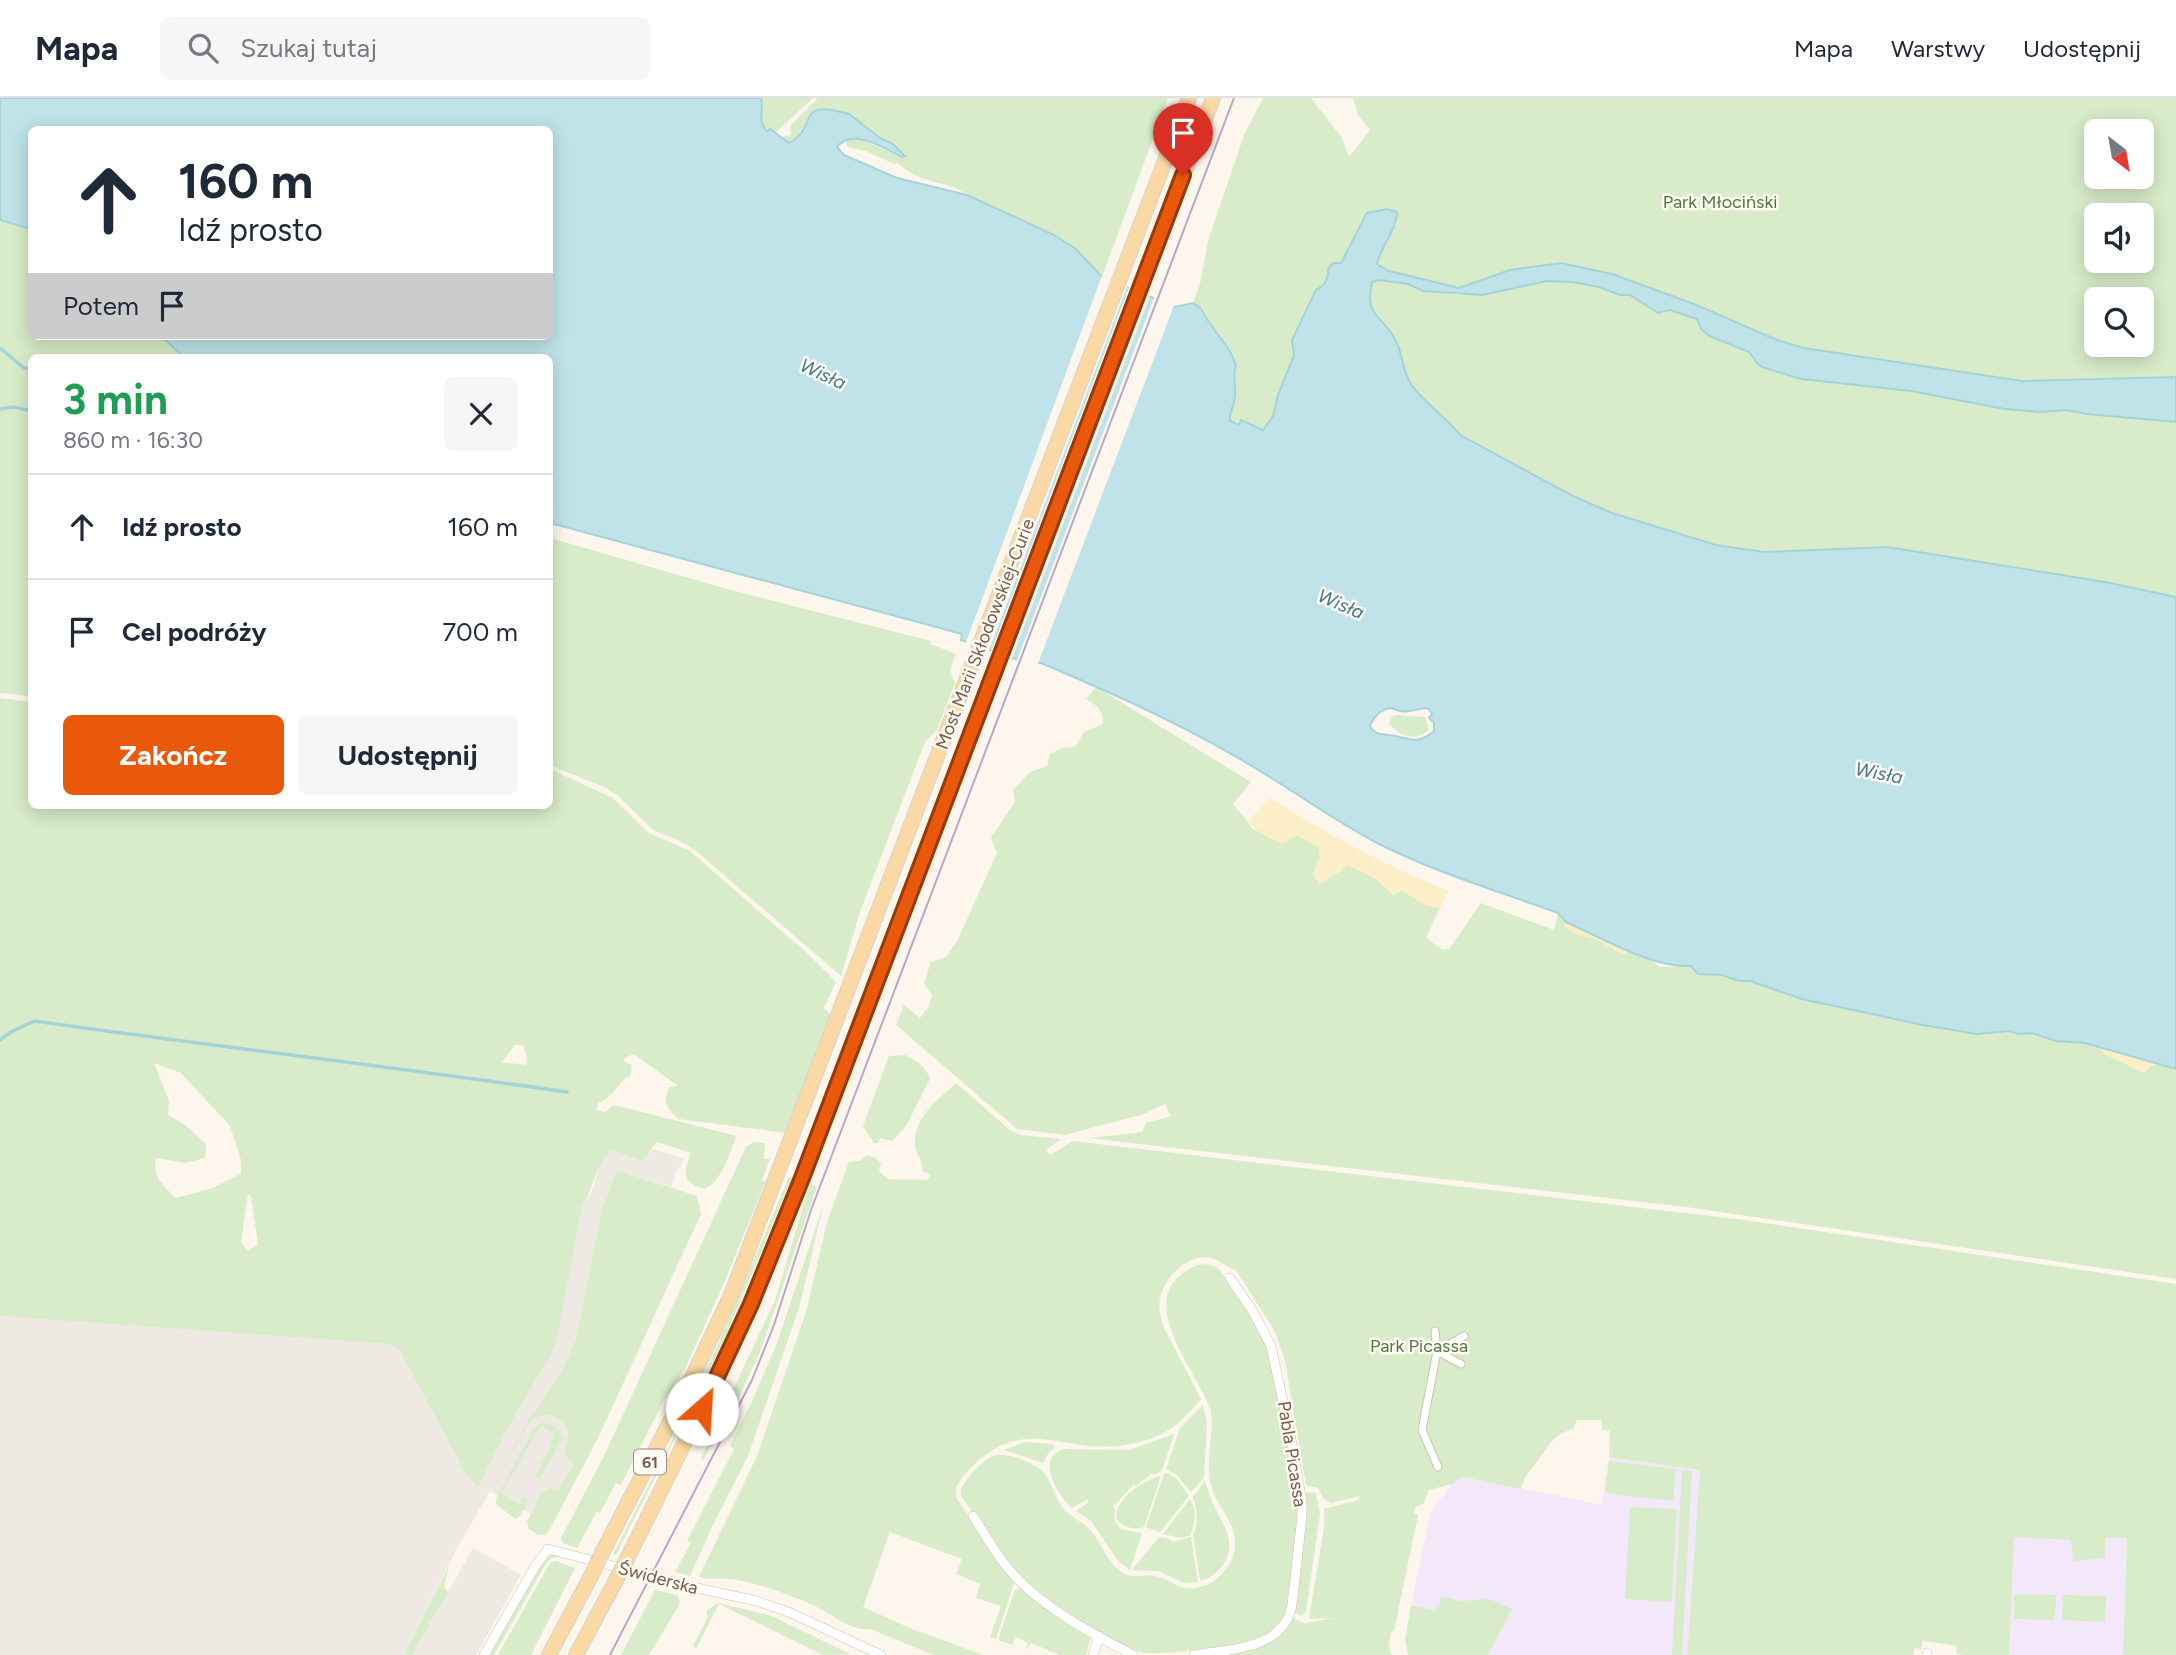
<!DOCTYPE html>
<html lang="pl">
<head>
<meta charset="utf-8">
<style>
  body { margin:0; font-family:Figtree,sans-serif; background:#f6f6f7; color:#1f2937; height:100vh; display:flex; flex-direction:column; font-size:26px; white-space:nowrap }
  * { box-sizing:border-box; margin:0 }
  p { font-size:23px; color:#747a83 }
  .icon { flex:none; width:38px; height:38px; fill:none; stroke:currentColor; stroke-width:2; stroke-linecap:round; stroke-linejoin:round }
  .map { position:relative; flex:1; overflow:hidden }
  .panel { position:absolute; left:28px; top:256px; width:525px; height:455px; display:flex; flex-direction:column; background:#fff; border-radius:10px; box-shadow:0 4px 18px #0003 }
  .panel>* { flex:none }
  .top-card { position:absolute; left:28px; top:28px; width:525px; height:214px; border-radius:10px; box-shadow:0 4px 18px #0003; background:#fff; color:#1f2937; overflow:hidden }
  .needle { width:46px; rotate:149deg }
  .tools { position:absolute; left:2084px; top:21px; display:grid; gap:14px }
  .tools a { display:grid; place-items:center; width:70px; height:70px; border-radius:10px; background:#fff; box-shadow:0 4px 18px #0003; font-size:35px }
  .pin { position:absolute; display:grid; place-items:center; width:60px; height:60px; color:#fff; margin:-72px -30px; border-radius:50% 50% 50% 0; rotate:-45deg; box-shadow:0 0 7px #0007 }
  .pin .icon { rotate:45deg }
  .me { position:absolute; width:77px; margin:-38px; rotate:26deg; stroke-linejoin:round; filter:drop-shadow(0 0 5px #0008) }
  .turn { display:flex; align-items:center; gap:24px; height:147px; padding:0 35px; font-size:32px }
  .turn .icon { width:91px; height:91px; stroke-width:2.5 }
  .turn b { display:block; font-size:49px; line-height:60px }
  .then { display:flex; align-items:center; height:66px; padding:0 35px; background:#0003; gap:14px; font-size:26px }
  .round { display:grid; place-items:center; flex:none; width:74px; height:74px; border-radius:10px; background:#f6f6f7 }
  .head { display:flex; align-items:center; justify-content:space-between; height:119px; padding:0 35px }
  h1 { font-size:42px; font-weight:700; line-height:52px; color:#1e9e55 }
  .action { display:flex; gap:14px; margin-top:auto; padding:14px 35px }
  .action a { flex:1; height:80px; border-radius:10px; background:#ea580c; color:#fff; font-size:28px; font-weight:700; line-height:80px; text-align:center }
  .action a+a { background:#f6f6f7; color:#1f2937 }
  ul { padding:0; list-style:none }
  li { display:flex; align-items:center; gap:21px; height:105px; padding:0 35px; border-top:2px solid #e0e1e3 }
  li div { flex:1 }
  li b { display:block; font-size:26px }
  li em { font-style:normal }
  header { display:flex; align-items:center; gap:42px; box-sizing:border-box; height:98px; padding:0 35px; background:#fff; border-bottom:2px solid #e0e1e3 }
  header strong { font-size:33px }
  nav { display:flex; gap:38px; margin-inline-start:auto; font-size:24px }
  .search { width:490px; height:63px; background:#f6f6f7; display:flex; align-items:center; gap:18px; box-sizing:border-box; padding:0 24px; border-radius:10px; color:#747a83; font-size:26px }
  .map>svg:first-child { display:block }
  .industrial { fill:#efe9e4 }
  .education { fill:#f3e8fa }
  .green { fill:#d8ecc9; fill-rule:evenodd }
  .sand { fill:#fcefc7 }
  .water { fill:#bfe3e8; stroke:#a5d3da; stroke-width:2; fill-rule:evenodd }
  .pier { fill:#fdf6ec }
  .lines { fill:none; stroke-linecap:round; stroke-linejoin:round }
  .stream { stroke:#a5d3da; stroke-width:3.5 }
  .pedestrian-casing { stroke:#d1beb0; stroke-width:9 }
  .minor-casing { stroke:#d1beb0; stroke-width:10 }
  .primary-casing { stroke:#dad1cd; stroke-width:16 }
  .pedestrian { stroke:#fff; stroke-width:7 }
  .minor { stroke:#fff; stroke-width:9 }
  .primary { stroke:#fbd9a5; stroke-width:14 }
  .tram { stroke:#b9a8c9; stroke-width:2 }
  .primary-bridge-casing { stroke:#dad1cd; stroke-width:16; stroke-linecap:butt }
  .primary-bridge { stroke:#fbd9a5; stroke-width:14 }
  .route-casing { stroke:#983908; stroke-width:18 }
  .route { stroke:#ea580c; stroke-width:12 }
  .labels { text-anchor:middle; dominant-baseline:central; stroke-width:5; stroke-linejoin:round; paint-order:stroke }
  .shield { fill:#fffaf3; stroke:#a28b7f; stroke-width:2 }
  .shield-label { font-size:16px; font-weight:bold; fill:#7a5c4d }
  .park-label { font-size:18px; fill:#537a41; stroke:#fffaf3 }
  .street-label { font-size:18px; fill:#7a5c4d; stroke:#fffaf3 }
  .water-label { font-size:19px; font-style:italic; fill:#437c86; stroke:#fffaf3 }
</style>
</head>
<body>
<header>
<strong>Mapa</strong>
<div class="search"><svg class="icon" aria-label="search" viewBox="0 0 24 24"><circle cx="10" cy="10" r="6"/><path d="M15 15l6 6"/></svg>Szukaj tutaj</div>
<nav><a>Mapa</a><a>Warstwy</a><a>Udostępnij</a></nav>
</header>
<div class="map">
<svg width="2176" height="1557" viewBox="0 0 2176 1557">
  <rect width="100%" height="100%" fill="#fdf6ec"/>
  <g class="industrial">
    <path d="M653 1051 684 1060 681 1068 677 1072 671 1089 617 1072 602 1112 576 1241 561 1275 544 1300 602 1323 548 1425 522 1411 496 1404 497 1397 490 1393 456 1452 404 1557H0V1218L390 1246 399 1251 478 1388 504 1337 553 1252 557 1241 582 1109 591 1095 602 1061 612 1052 642 1063Z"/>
    <path d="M473 1450 521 1477 476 1557H412Z"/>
  </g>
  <g class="education">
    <path d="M1609 1359 1700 1372 1687 1557H1414L1411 1548 1418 1508 1411 1506 1431 1414 1458 1377 1602 1407Z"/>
    <path d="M2128 1404 2123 1557H2009L2014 1430Z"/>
  </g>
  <g class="green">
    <path d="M761 0H813L776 34 770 31 767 33 761 27Z"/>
    <path d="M818 0H1168L1102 179 1082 156 1052 136 967 97C947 81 921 88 898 65L894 66 866 53 847 49 846 40 860 41 902 59 893 46 880 40 849 16 820 10 810 16 798 39 787 45 781 39 791 37 790 28Z"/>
    <path d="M1263 0H1311L1342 40 1349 59 1370 32 1358 17 1353 0H2176V279L2022 283 1804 250 1777 242 1694 206 1612 176 1510 172 1459 190 1389 173 1377 166 1380 154 1397 125 1367 116 1340 165 1329 170 1328 180 1292 242 1294 257 1278 297 1273 318 1263 332 1241 322 1239 328 1230 323 1229 317 1235 299 1233 277 1219 236 1212 229 1205 213 1193 205 1200 186 1208 143 1244 37ZM2096 33H2142V79H2096ZM2096 117H2142V163H2096ZM2096 201H2142V247H2096Z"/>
    <path d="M0 122 31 131 32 238H206L197 259H32L31 598 0 595Z"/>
    <path d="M1380 182 1408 186 1423 193 1458 197 1496 194 1547 183 1572 184 1599 189 1620 197H1629L1644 205 1651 212 1663 215 1670 213 1697 221 1720 243 1737 247 1749 254 1762 269 1801 281 1911 293 2005 311 2066 312 2087 316 2176 324V499L2105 484 1887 449 1764 454 1716 447 1612 415 1573 398 1460 337C1446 319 1422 303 1411 286 1402 272 1403 255 1395 241 1382 217 1364 219 1372 184Z"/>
    <path d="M550 440 727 491 931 543 930 546 956 556 950 573 955 585 937 632 925 644 860 814 841 878 695 752 680 743 653 732 617 697 606 690 550 667Z"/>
    <path d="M1096 589 1251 684 1233 706 1254 732 1297 737 1319 749 1320 758 1313 777 1338 775 1348 766 1402 792 1423 806 1440 810 1426 840 1443 852 1450 850 1481 805 1554 832 1558 815 1566 824 1564 828 1574 835 1598 842 1624 857 1629 852 1652 863 1660 869 1691 868 1707 877H1722L1739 883H1750L1802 901 1923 927 1977 936 2010 933 2019 936 2032 935 2056 943 2085 945 2099 949 2103 955 2144 975C2152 963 2164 967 2176 971V1181L1694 1110 1089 1040 1142 1034 1146 1025 1171 1018 1165 1006 1144 1016 1065 1037 1017 1031 896 927 904 907 920 920 929 908 932 897 924 885 931 864 946 859 957 843 997 755 991 740 1015 704 1013 692 1030 674 1047 668 1050 656 1063 650 1075 649 1084 634 1103 626C1103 612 1098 608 1086 601Z"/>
    <path d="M0 600 31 604 32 707H550V671L613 700 649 735 690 753 809 857 836 884 824 910 831 917 788 1035 678 1021C666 1010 663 1004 669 989L678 988 634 956 626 959 623 963 632 967 630 977C619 984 611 1002 598 1005L596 1012 605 1014 614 1007 737 1038C729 1054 722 1085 704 1091 680 1083 684 1075 691 1055L657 1044 642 1063 612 1052C595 1066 594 1090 582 1109L557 1241 553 1252 504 1337 478 1389 467 1377 399 1251 390 1246 0 1218ZM515 947H523L527 960 526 967 502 964ZM154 965 181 975 230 1028 241 1062V1076L210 1091 176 1100C164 1088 152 1079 156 1060L185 1065 205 1060 206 1046 184 1026 168 1017 169 1003ZM248 1096 251 1098 258 1146 248 1153 241 1144Z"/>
    <path d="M1396 617 1425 619 1429 632C1414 644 1400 638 1389 626L1391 619Z"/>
    <path d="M905 957C918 964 925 967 930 981L906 1028 892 1043 880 1040 878 1045H874L863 1028 889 958Z"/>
    <path d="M956 985 1011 1033 1021 1037 1061 1041 1046 1052 1050 1057 1073 1043 1744 1122 2176 1186V1557H2123L2127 1440H2105V1460L2073 1463 2071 1442 2014 1439 2009 1557H1963L1956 1555 1957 1548 1923 1543 1921 1551 1915 1550 1913 1557H1687L1700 1372 1609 1359 1610 1333 1602 1332V1322H1577L1573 1331C1554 1336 1549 1347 1539 1361 1530 1374 1525 1375 1521 1391L1464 1379 1457 1382 1455 1385 1429 1392 1423 1406 1416 1409 1414 1415 1418 1417 1394 1533H1391L1389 1550 1392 1557H1216C1247 1552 1277 1551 1293 1520L1304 1525 1334 1520 1309 1521 1324 1429V1411L1358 1402 1360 1398 1331 1405 1324 1401 1318 1390 1306 1387 1285 1263 1275 1234 1236 1172C1226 1170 1221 1162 1211 1160 1189 1155 1166 1178 1161 1197 1157 1208 1161 1220 1164 1230L1201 1301C1177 1328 1166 1339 1130 1346 1065 1360 1026 1311 968 1373 960 1381 953 1390 957 1401L1014 1485 996 1541 990 1539 1001 1508 976 1500 980 1486 956 1476 962 1461 890 1434 863 1509 912 1531 983 1557H933L871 1531C851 1534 829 1514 811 1506 787 1496 758 1485 732 1481 720 1480 710 1482 699 1479L757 1358 806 1214 827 1124 849 1064 860 1063 867 1057 876 1060 881 1065 879 1073 888 1081 926 1082 931 1077 922 1073C924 1064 916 1057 915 1048 913 1019 938 1002 956 985Z"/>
    <path d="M754 1044 765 1045 764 1061H770L762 1082 765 1084 725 1183 685 1271 664 1302 621 1387 616 1385 600 1415 597 1413 577 1450 563 1445 561 1440 603 1360 746 1049Z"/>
    <path d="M617 1072 697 1098 701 1116 599 1338 549 1433 545 1437H538L529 1431 527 1423 542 1395 553 1390 559 1392 574 1365 564 1357 569 1335C561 1316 543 1310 528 1326L490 1393 529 1321 561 1275 576 1241 602 1112Z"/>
    <path d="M789 1079 792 1080 722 1247 616 1457 613 1456 677 1333 717 1248Z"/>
    <path d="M810 1086 817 1088 760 1254 719 1342 715 1341 703 1362 701 1361 775 1202Z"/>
    <path d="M823 1108 800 1207 748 1358 711 1431 690 1478 675 1474 691 1445 687 1443 734 1351 730 1348 752 1303 777 1245Z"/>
    <path d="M1201 1166 1212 1167 1219 1171 1259 1231 1270 1256 1296 1392 1298 1412 1287 1507C1280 1537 1253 1544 1225 1548 1202 1550 1167 1557 1145 1555 1119 1550 1036 1497 1018 1476 996 1453 980 1423 961 1398 960 1390 964 1385 969 1379 975 1371 988 1358 998 1357 1010 1355 1040 1367 1046 1377 1053 1388 1055 1400 1063 1410 1072 1420 1084 1424 1092 1434 1102 1446 1107 1463 1120 1473 1133 1482 1142 1476 1155 1478 1166 1479 1174 1488 1185 1490 1211 1494 1238 1468 1235 1441 1233 1422 1216 1406 1211 1388 1205 1363 1214 1338 1211 1313 1195 1268 1125 1193 1201 1166Z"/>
    <path d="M1203 1307 1207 1325 1204 1380 1191 1394 1177 1377 1166 1371 1180 1330Z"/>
    <path d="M542 1325C552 1326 560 1330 562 1341L540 1381 534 1380 552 1346 550 1344 554 1335 541 1328 501 1395 519 1406 523 1399 529 1402 520 1418 515 1421 496 1406V1401L534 1330Z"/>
    <path d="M1174 1336 1162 1373 1154 1377 1152 1375 1136 1388 1134 1386 1113 1409 1115 1411 1114 1422 1120 1431 1142 1435 1130 1472 1119 1464 1091 1423 1076 1413 1089 1404 1087 1401 1072 1410C1058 1398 1035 1360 1063 1351L1129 1352Z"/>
    <path d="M1024 1344 1051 1346 1056 1349 1049 1354 1043 1365 1004 1352Z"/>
    <path d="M1609 1363 1676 1371 1673 1403 1605 1395Z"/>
    <path d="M1682 1372 1692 1373 1682 1557H1672Z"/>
    <path d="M1167 1375 1176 1380 1189 1398 1160 1434 1146 1429 1164 1376Z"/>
    <path d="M1159 1378H1161L1144 1429C1134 1432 1122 1430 1116 1420 1117 1398 1141 1385 1159 1378Z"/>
    <path d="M1205 1383C1208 1392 1210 1401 1215 1410 1225 1429 1237 1446 1223 1467 1217 1475 1209 1481 1200 1483L1193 1436C1199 1429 1197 1410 1193 1399Z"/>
    <path d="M1304 1394 1316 1395 1320 1416 1306 1514 1300 1518 1293 1512Z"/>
    <path d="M1190 1401C1197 1410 1195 1426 1190 1437L1181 1440 1163 1436Z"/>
    <path d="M1630 1409 1677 1411 1672 1504 1625 1501Z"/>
    <path d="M1159 1439 1169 1441 1173 1444 1191 1439 1198 1484 1184 1485 1158 1473 1132 1472Z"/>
    <path d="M551 1457 562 1458 552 1460 547 1464 494 1557H490C502 1535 533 1469 551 1457Z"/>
    <path d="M556 1463 575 1470 531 1557H498L547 1470 551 1464Z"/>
    <path d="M449 1468 444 1489 448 1494 412 1557H404Z"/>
    <path d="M1020 1490 1091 1539 1086 1557H1060L1031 1545 1026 1552 1027 1544 1016 1539 1012 1547 998 1542 1015 1492Z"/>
    <path d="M655 1492 677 1497 680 1503 678 1509 649 1557H621Z"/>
    <path d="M2014 1496 2056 1497 2055 1522 2014 1521Z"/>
    <path d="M2063 1497 2106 1498 2105 1524 2062 1522Z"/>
    <path d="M1441 1498 1460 1503 1490 1501 1512 1511 1488 1557H1408L1405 1541 1411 1507 1433 1512 1440 1506Z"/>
    <path d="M718 1505 772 1518 850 1556 823 1557 719 1506 696 1551 693 1547 707 1521V1513Z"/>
  </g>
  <g class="sand">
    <path d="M1270 700C1328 737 1386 768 1449 793L1440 810 1423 806 1403 792 1393 797 1376 781 1348 767 1324 784 1319 785 1313 777 1320 758 1319 749 1297 737 1283 745C1268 740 1258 736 1249 723Z"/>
    <path d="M1566 824 1629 852 1625 857 1598 842 1574 835 1564 828Z"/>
    <path d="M2099 949 2158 966 2147 970 2145 975 2103 955Z"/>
  </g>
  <path class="water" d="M0 0H761C764 12 757 24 767 33L770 31 789 45C821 28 792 0 849 16L880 40 893 46 905 58 902 59C884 50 852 29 837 49L844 57 897 80 967 97 1052 136 1076 151 1102 179 1175 209 1193 205C1205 211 1204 218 1211 227 1222 243 1229 248 1236 267 1232 279 1236 287 1235 299 1234 308 1229 314 1230 323L1239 327 1241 322 1263 332 1273 318 1278 297 1294 257 1292 242 1316 192C1326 187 1328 181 1328 171L1333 165H1341L1367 115 1387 111 1397 114C1397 133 1381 147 1377 166L1389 173 1459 190 1510 172 1561 165 1612 176 1694 206 1777 242 1804 250 2022 283 2176 279V324L2087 316 2066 312 2040 314 2005 311 1911 293 1801 281 1762 269 1758 266 1749 254 1709 238 1701 231 1697 221 1670 212 1658 215 1630 197H1620L1599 189 1572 184 1547 183 1482 197 1423 193 1408 186 1380 182 1372 184C1364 219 1382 217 1395 241 1403 256 1402 272 1411 286 1422 303 1446 319 1460 337L1573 398 1612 415 1716 447 1764 454 1887 449 2105 484 2176 499V971L2085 945 2056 943 2032 935 2019 936 2010 933 1977 936 1923 927 1802 901 1750 883H1739L1722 877 1698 876 1691 868C1652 870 1602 840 1566 824L1558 815C1498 793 1437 775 1379 746 1328 719 1283 685 1233 657 1171 621 1107 593 1041 565L1021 563 961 542 962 536 929 527 550 425V259H184L161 238H550V32H32L31 131 0 122ZM1392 610C1404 617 1413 612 1425 610L1429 611 1432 616 1429 620 1434 625V633C1417 648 1409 640 1390 637 1381 636 1375 637 1370 628 1374 618 1381 611 1392 610Z"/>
  <g class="pier">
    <path d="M1103 175 1128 186 988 555 965 547Z"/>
    <path d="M1130 187 1151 195 1011 563 990 556Z"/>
    <path d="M1155 197 1175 205 1037 568 1016 565Z"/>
  </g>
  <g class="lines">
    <g class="stream">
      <path d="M0 250 24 270 32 271"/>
      <path d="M0 311 14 309 32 313"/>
      <path d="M0 942 11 934 34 923C211 948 389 968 567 994"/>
    </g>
    <g class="pedestrian-casing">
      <g id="pedestrian">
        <path d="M1435 1233 1437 1253 1422 1332 1438 1369"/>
        <path d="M1437 1253 1464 1238"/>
        <path d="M1437 1253 1461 1266"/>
      </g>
    </g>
    <g class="minor-casing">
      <g id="minor">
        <path d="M973 1418C986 1438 997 1459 1013 1476 1043 1510 1093 1536 1133 1557"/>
        <path d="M484 1557 536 1467 548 1451 706 1492 757 1503 791 1515 881 1557"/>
        <path d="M1093 1557 1099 1539"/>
        <path d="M1194 1557C1230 1551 1284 1552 1292 1507L1302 1418V1404L1292 1346 1271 1248 1252 1212 1230 1180"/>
        <path d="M1927 1557V1555"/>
      </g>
    </g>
    <g class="primary-casing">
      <g id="primary">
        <path d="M603 1453 682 1301 731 1197 1189 0"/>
        <path d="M627 1461C683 1349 738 1237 786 1121L1213 0"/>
        <path d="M549 1557 591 1478"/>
        <path d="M576 1557 614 1486"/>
      </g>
    </g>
    <use href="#pedestrian" class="pedestrian"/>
    <use href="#minor" class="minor"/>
    <use href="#primary" class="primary"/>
    <path class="tram" d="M610 1557 752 1282 774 1227 811 1112 1234 0"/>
    <g class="primary-bridge-casing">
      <g id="primary-bridge">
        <path d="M591 1478 603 1453"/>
        <path d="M614 1486 627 1461"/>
      </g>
    </g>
    <use href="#primary-bridge" class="primary-bridge"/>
  </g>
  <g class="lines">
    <g class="route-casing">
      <path id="route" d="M702 1311 751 1206 802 1080 1183 77"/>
    </g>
    <use href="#route" class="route"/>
  </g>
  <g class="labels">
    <rect class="shield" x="634" y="1351.5" width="32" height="25" rx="5"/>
    <g class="shield-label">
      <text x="650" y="1364">61</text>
    </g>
    <g class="park-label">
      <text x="1720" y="104">Park Młociński</text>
      <text x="1419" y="1248">Park Picassa</text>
    </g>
    <g class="street-label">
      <text transform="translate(985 536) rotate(-69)">Most Marii Skłodowskiej-Curie</text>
      <text transform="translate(1292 1356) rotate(81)">Pabla Picassa</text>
      <text transform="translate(658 1480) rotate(15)">Świderska</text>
    </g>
    <g class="water-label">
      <text transform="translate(823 276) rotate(25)">Wisła</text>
      <text transform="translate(1341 506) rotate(23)">Wisła</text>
      <text transform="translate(1879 675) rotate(11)">Wisła</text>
    </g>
  </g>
</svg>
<div class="tools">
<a><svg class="needle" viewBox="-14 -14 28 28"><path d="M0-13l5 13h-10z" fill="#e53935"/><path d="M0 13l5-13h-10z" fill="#747a83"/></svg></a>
<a><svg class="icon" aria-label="sound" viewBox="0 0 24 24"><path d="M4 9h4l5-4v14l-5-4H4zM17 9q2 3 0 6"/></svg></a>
<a><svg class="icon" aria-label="search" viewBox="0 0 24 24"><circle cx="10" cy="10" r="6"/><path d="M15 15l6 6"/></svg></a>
</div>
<div class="pin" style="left:1183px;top:77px;background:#d93025"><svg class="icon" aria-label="arrive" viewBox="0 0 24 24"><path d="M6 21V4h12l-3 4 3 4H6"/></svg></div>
<svg class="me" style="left:702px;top:1311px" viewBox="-20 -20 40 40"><circle r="19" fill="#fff"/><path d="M0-13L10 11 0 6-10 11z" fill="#ea580c"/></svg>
<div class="top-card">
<div class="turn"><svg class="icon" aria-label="ahead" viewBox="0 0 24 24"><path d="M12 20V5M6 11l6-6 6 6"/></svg><div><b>160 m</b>Idź prosto</div></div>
<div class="then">Potem<svg class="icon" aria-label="arrive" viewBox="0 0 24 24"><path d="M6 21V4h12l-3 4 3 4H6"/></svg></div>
</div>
<section class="panel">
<div class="head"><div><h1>3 min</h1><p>860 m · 16:30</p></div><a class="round"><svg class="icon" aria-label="close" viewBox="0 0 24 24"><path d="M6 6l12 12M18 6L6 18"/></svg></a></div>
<ul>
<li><svg class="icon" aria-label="ahead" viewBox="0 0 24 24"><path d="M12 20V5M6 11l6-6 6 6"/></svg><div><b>Idź prosto</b></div><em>160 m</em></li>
<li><svg class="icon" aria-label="arrive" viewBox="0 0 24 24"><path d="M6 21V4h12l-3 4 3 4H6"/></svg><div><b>Cel podróży</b></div><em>700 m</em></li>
</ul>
<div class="action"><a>Zakończ</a><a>Udostępnij</a></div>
</section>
</div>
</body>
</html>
